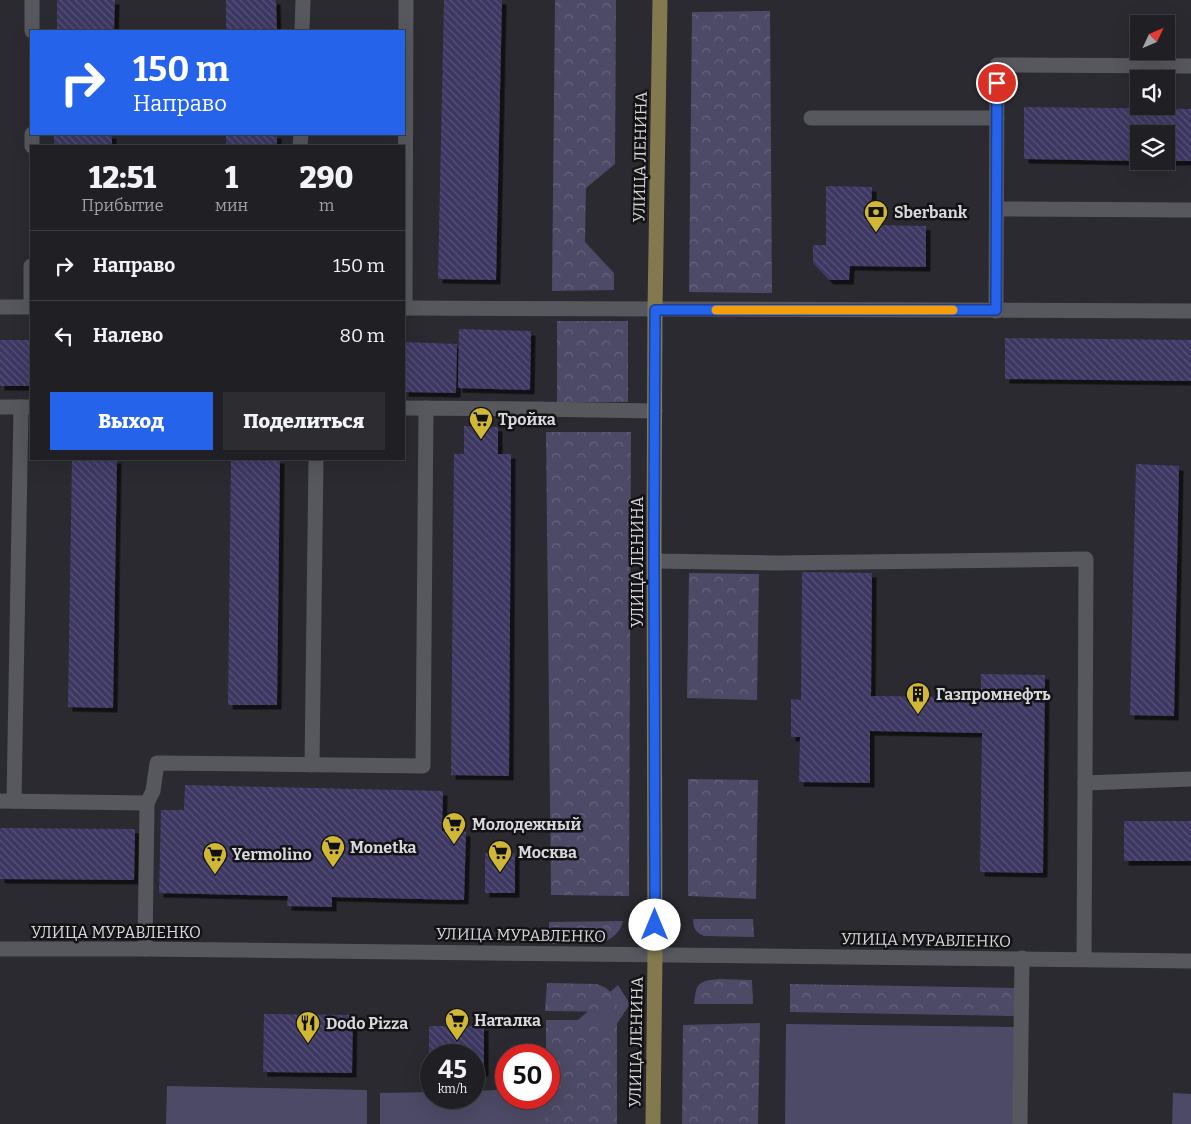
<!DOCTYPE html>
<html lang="ru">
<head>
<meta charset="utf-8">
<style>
  body { margin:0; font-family:Bitter,serif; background:#2d2d31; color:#f1f3f6; height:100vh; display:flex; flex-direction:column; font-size:19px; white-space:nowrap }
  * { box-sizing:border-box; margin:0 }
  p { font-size:16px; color:#a2a3a6 }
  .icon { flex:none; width:28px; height:28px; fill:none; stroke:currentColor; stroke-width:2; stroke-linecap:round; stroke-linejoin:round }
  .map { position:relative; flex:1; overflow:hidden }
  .side { position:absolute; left:30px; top:145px; width:375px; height:315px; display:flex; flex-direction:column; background:#202024; border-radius:0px; box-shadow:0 5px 20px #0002,0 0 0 1px #3d3e41 }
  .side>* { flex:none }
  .banner { position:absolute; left:30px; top:30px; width:375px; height:105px; border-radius:0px; box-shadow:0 5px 20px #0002,0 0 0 1px #3d3e41; background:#2563eb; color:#fff; overflow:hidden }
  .needle { width:32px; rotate:46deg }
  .buttons { position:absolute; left:1130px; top:15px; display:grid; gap:10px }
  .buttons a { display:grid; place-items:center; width:45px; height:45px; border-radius:0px; background:#202024; box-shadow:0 5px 20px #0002,0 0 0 1px #3d3e41; font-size:25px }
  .speed { position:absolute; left:420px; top:1044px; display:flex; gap:10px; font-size:25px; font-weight:700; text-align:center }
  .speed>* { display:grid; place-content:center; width:65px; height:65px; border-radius:50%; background:#202024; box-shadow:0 5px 20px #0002,0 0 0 1px #3d3e41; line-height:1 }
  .speed small { font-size:12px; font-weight:400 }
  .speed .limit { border:8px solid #d22; background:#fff; color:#111 }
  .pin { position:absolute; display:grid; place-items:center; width:42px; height:42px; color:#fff; margin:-21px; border:2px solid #fff; border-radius:50%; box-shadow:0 1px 5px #0007 }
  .me { position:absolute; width:55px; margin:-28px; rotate:0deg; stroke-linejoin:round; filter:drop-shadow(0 0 4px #0008) }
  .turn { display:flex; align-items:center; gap:18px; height:105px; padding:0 20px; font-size:22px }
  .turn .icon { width:65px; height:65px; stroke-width:2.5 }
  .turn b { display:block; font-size:35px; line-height:42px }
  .eta { display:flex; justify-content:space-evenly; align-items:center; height:85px; text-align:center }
  .eta b { font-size:30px; font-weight:800; line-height:35px }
  .action { display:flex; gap:10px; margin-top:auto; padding:10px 20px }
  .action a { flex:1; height:58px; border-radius:0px; background:#2563eb; color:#fff; font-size:20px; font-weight:800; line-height:58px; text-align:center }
  .action a+a { background:#2d2d31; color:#f1f3f6 }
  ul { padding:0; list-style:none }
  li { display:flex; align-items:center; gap:15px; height:70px; padding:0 20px; border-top:1px solid #3d3e41 }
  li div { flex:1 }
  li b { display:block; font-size:19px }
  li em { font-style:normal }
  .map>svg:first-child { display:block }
  .green { fill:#4d4a67 }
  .forest { fill:url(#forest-crowns) }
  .building { fill:url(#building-back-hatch); filter:url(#shadow) }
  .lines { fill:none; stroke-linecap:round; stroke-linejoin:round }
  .minor { stroke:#57575e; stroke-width:15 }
  .major { stroke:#82794e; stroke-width:15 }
  .route-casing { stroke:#184099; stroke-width:12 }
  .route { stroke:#2563eb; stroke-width:9 }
  .slow { stroke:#f59e0b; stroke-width:9 }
  .labels { text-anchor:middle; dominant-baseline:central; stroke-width:5; stroke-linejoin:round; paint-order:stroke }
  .street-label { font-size:16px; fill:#d9d9dd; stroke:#131316 }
  .poi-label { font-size:16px; font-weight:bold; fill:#d9d9dd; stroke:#131316; text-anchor:start }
</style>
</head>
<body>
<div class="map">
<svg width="1191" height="1124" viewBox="0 0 1191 1124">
  <defs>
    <pattern id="forest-crowns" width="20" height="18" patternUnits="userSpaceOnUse" patternTransform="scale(1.25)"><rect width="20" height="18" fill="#4d4a67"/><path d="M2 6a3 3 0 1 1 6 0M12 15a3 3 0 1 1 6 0" fill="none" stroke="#66647c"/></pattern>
    <pattern id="building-back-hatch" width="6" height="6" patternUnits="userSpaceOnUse" patternTransform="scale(1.25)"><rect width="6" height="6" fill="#3d3762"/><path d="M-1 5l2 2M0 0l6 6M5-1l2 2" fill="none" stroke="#585378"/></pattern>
    <filter id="shadow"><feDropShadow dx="4.5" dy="4.5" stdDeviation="0" flood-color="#0009"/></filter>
  </defs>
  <rect width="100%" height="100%" fill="#2a2a30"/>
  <g class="green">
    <path d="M618 985 630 1004 551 1124H380V1093L431 1092V1098H474V1091L497 1090 506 1082V1098H549V1055H538Z"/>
    <path d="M786 1024 1016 1027 1015 1124H785Z"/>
    <path d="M167 1086 367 1090V1124H166Z"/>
    <path d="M1173 1093 1191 1094V1124H1172Z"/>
  </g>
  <g class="forest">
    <path d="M555 0H616L615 164 586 188 585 242 614 273V290L552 291Z"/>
    <path d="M770 11 772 293 689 292 692 12Z"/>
    <rect x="557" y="321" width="71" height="81"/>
    <path d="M546 432H631L629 896 551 895Z"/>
    <path d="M689 573 759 574 757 700 687 698Z"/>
    <path d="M688 779 758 780 756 899 688 896Z"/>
    <path d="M693 919H753L754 937 704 936C696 933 693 928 693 919Z"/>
    <path d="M623 921C621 932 611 940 601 943L549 944V922Z"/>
    <path d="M719 979 752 980 753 1004H694C696 983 698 981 719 979Z"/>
    <path d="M547 983 596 984C611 988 617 997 618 1012L545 1011Z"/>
    <path d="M790 984 1017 988 1016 1016 790 1012Z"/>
    <path d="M546 1020H617V1124H545L546 1098H549V1055H546Z"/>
    <path d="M760 1023 758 1124H682L683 1025Z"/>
  </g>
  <g class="building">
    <path d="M57 0H115L114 31H57Z"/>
    <path d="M226 0H276L277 31H226Z"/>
    <path d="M444 0H502L496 280 438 279Z"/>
    <path d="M1024 107 1191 109V161H1166V134H1139V161L1024 159Z"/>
    <rect x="54" y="134" width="58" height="12"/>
    <rect x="226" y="134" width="51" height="12"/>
    <path d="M826 186 872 187 871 225 926 226V267L850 266 849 280H829L813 263V245H826Z"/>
    <path d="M459 329 531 331 530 390 458 388Z"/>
    <path d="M1005 338 1191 340V381L1005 379Z"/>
    <rect x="0" y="340" width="31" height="46"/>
    <path d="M404 342 457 344 456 393 404 392Z"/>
    <path d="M464 426 498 427V454H511L509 776 451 775 454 454H464Z"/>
    <path d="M72 459H117L113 708 68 707Z"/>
    <path d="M231 459H280L277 705H228Z"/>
    <path d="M1136 464 1179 466 1174 716 1130 715Z"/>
    <path d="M802 572 872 573 871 696 981 697V674L1045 675 1043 873 980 872 982 733 870 731V783L799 782 800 737H791V699L801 700Z"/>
    <path d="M185 785 443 791 442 831 466 832 464 900 332 897V907L287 906 288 896 159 893 161 810H184Z"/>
    <rect x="1124" y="821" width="67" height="40"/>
    <path d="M0 828 135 829 134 880 0 879Z"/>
    <rect x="485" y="853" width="30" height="40"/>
    <path d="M264 1014 353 1015 352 1073 263 1072Z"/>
    <path d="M429 1026H484V1072H474V1055H431V1072H429Z"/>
  </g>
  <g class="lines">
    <g class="minor">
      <path d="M32 31V0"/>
      <path d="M302 31 303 0"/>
      <path d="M811 118H997"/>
      <path d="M32 146V134"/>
      <path d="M300 146 301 134"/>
      <path d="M997 209 1191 210"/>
      <path d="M0 307H31"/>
      <path d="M31 307V266"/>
      <path d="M404 308 1191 311"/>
      <path d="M405 308 406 0"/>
      <path d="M996 311 997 65 1191 66"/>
      <path d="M0 407H30"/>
      <path d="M404 408 536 409 655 411"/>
      <path d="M655 561 778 563 1086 559 1085 783"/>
      <path d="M312 765 316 459"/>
      <path d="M0 801 147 803 153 791 157 763 423 766 426 408"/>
      <path d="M14 801 21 407"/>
      <path d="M0 949H145L1191 961"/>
      <path d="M145 949 147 803"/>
      <path d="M1084 959 1085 783 1191 779"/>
      <path d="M1020 1124 1022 958"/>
    </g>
    <path class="major" d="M653 1124 655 954 654 540 655 309 660 0"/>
  </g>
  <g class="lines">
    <g class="route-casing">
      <path id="route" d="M655 925 654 540 655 310H996L997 83"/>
    </g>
    <use href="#route" class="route"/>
    <path class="slow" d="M716 310H953"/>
  </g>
  <defs>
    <g id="bank-pin" transform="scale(1.25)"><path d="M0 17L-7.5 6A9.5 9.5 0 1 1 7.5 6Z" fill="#d0b736" stroke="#131316"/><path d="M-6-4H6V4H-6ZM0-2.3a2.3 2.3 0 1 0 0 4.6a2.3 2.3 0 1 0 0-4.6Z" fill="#111"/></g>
    <g id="supermarket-pin" transform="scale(1.25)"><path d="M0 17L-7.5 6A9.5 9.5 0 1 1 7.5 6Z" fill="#d0b736" stroke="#131316"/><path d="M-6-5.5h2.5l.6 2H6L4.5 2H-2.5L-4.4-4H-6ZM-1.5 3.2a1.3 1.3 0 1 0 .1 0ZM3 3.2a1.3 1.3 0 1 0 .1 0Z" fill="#111"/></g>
    <g id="building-pin" transform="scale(1.25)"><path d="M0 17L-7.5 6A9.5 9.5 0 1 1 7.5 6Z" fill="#d0b736" stroke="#131316"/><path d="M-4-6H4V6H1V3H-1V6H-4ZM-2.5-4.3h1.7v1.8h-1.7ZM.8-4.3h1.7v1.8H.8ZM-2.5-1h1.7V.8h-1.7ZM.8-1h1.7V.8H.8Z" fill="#111"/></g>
    <g id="restaurant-pin" transform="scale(1.25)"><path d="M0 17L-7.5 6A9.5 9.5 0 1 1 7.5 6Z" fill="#d0b736" stroke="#131316"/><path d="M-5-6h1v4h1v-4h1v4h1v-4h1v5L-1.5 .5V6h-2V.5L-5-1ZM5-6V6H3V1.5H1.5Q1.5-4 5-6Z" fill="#111"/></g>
  </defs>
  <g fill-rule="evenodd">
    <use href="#bank-pin" x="876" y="212"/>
    <use href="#supermarket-pin" x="481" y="419"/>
    <use href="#building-pin" x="918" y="694"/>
    <use href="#supermarket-pin" x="454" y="824"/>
    <use href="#supermarket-pin" x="333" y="847"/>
    <use href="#supermarket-pin" x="500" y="852"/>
    <use href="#supermarket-pin" x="215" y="854"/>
    <use href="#supermarket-pin" x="457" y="1020"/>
    <use href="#restaurant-pin" x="308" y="1023"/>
  </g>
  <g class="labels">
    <g class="street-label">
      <text transform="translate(640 157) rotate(-89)">УЛИЦА ЛЕНИНА</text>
      <text transform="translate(637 562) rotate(-90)">УЛИЦА ЛЕНИНА</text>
      <text x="116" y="932">УЛИЦА МУРАВЛЕНКО</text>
      <text transform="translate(521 935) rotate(1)">УЛИЦА МУРАВЛЕНКО</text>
      <text transform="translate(926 940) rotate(1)">УЛИЦА МУРАВЛЕНКО</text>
      <text transform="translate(636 1042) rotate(-89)">УЛИЦА ЛЕНИНА</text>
    </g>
    <g class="poi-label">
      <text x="894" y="212">Sberbank</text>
      <text x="498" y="419">Тройка</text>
      <text x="936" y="694">Газпромнефть</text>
      <text x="472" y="824">Молодежный</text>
      <text x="350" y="847">Monetka</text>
      <text x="518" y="852">Москва</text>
      <text x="232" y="854">Yermolino</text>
      <text x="474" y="1020">Наталка</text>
      <text x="326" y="1023">Dodo Pizza</text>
    </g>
  </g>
</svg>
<div class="buttons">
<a><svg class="needle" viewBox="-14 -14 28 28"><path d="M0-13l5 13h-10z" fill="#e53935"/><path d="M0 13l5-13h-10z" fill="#a2a3a6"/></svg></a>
<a><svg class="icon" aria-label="sound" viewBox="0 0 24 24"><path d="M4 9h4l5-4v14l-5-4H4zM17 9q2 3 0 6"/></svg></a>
<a><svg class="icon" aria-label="layers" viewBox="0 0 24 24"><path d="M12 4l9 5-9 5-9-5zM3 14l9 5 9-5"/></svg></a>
</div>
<div class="speed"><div>45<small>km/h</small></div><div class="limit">50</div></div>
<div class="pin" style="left:997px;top:83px;background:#d93025"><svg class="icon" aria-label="arrive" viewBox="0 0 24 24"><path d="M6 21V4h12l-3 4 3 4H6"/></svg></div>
<svg class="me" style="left:655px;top:925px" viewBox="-20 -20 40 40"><circle r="19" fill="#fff"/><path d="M0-13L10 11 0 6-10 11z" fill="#2563eb"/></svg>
<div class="banner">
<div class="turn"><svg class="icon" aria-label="right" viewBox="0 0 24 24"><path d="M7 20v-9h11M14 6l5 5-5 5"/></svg><div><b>150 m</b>Направо</div></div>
</div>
<section class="side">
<div class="eta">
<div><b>12:51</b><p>Прибытие</p></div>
<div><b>1</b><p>мин</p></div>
<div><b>290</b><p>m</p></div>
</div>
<ul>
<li><svg class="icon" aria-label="right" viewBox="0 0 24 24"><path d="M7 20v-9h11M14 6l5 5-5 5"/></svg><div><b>Направо</b></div><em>150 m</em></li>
<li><svg class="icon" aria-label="left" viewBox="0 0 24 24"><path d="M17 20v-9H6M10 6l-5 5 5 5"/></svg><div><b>Налево</b></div><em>80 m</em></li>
</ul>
<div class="action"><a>Выход</a><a>Поделиться</a></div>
</section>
</div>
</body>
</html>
